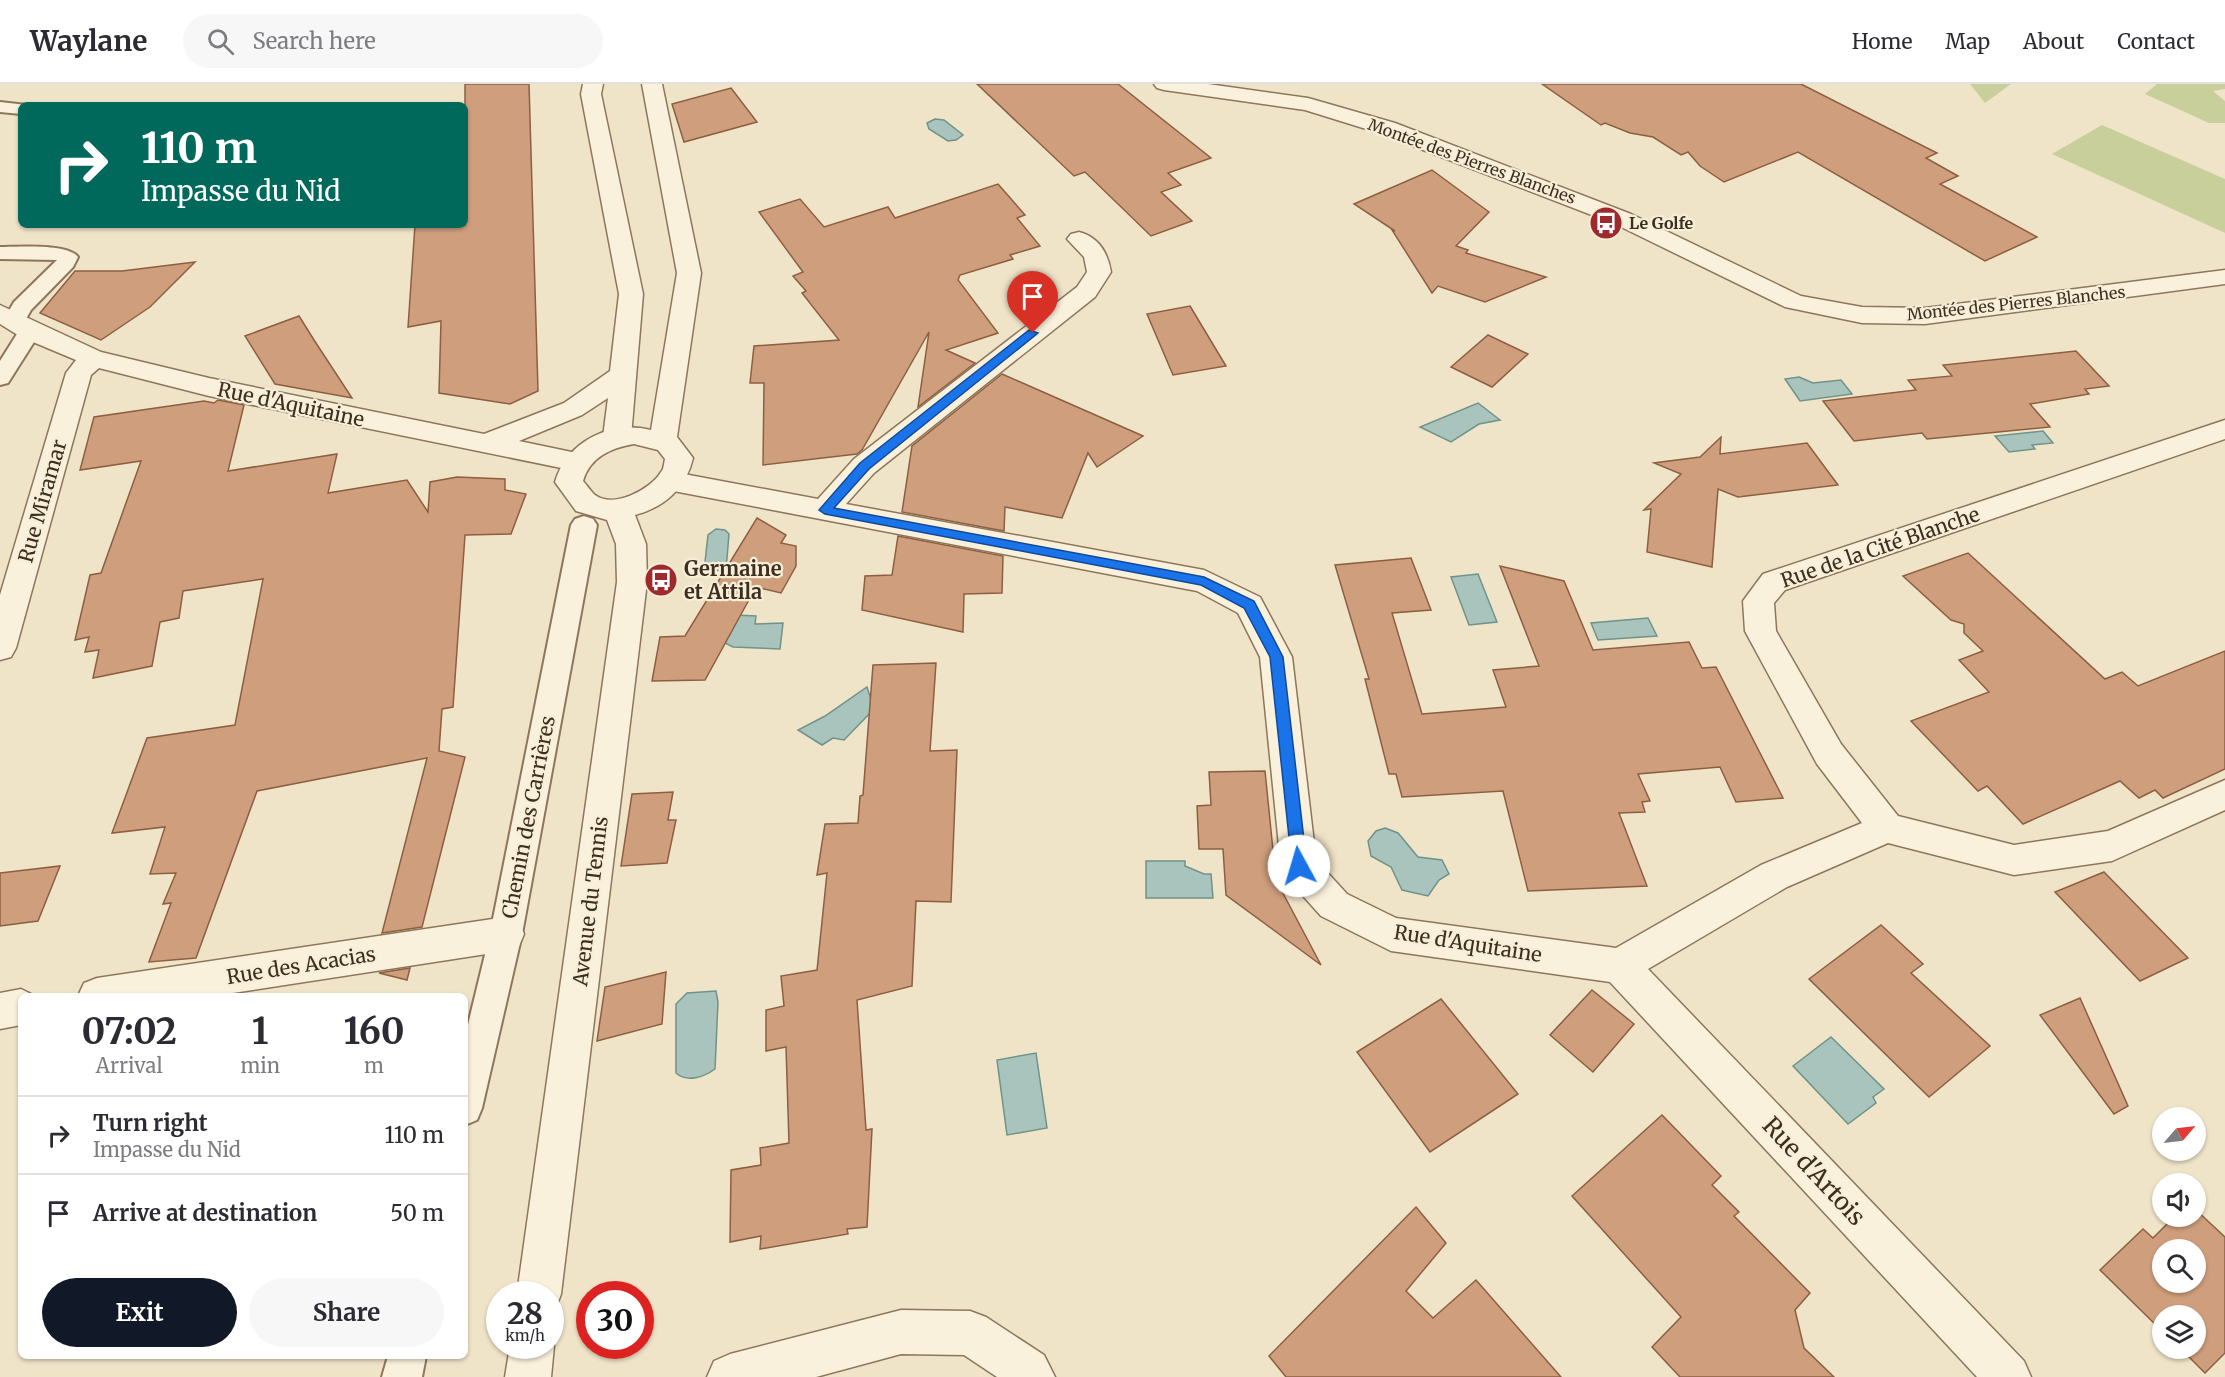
<!DOCTYPE html>
<html lang="en">
<head>
<meta charset="utf-8">
<style>
  body { margin:0; font-family:Merriweather,serif; background:#f7f7f7; color:#2b2b33; height:100vh; display:flex; flex-direction:column; font-size:22px; white-space:nowrap }
  * { box-sizing:border-box; margin:0 }
  p { font-size:20px; color:#7c7c81 }
  .icon { flex:none; width:33px; height:33px; fill:none; stroke:currentColor; stroke-width:2; stroke-linecap:round; stroke-linejoin:round }
  .map { position:relative; flex:1; overflow:hidden }
  .panel { position:absolute; left:18px; top:909px; width:450px; height:366px; display:flex; flex-direction:column; background:#fff; border-radius:9px; box-shadow:0 2px 4px #0004 }
  .panel>* { flex:none }
  .banner { position:absolute; left:18px; top:18px; width:450px; height:126px; border-radius:9px; box-shadow:0 2px 4px #0004; background:#00695c; color:#fff; overflow:hidden }
  .needle { width:39px; rotate:62deg }
  .controls { position:absolute; left:2152px; top:1023px; display:grid; gap:12px }
  .controls a { display:grid; place-items:center; width:54px; height:54px; border-radius:50%; background:#fff; box-shadow:0 2px 4px #0004; font-size:30px }
  .speed { position:absolute; left:486px; top:1197px; display:flex; gap:12px; font-size:30px; font-weight:700; text-align:center }
  .speed>* { display:grid; place-content:center; width:78px; height:78px; border-radius:50%; background:#fff; box-shadow:0 2px 4px #0004; line-height:1 }
  .speed small { font-size:15px; font-weight:400 }
  .speed .limit { border:9px solid #d22; background:#fff; color:#111 }
  .pin { position:absolute; display:grid; place-items:center; width:51px; height:51px; color:#fff; margin:-62px -26px; border-radius:50% 50% 50% 0; rotate:-45deg; box-shadow:0 0 6px #0007 }
  .pin .icon { rotate:45deg }
  .me { position:absolute; width:66px; margin:-33px; rotate:354deg; stroke-linejoin:round; filter:drop-shadow(0 0 4px #0008) }
  .turn { display:flex; align-items:center; gap:21px; height:126px; padding:0 24px; font-size:27px }
  .turn .icon { width:78px; height:78px; stroke-width:2.5 }
  .turn b { display:block; font-size:42px; line-height:51px }
  .eta { display:flex; justify-content:space-evenly; align-items:center; height:102px; text-align:center }
  .eta b { font-size:36px; font-weight:700; line-height:42px }
  .cta { display:flex; gap:12px; margin-top:auto; padding:12px 24px }
  .cta a { flex:1; height:69px; border-radius:36px; background:#111827; color:#fff; font-size:24px; font-weight:700; line-height:69px; text-align:center }
  .cta a+a { background:#f7f7f7; color:#2b2b33 }
  ul { padding:0; list-style:none }
  li { display:flex; align-items:center; gap:18px; height:78px; padding:0 24px; border-top:2px solid #e1e1e2 }
  li div { flex:1 }
  li b { display:block; font-size:22px }
  li em { font-style:normal }
  header { display:flex; align-items:center; gap:36px; box-sizing:border-box; height:84px; padding:0 30px; background:#fff; border-bottom:2px solid #e1e1e2 }
  header strong { font-size:28px }
  nav { display:flex; gap:33px; margin-inline-start:auto; font-size:21px }
  .search { width:420px; height:54px; background:#f7f7f7; display:flex; align-items:center; gap:15px; box-sizing:border-box; padding:0 21px; border-radius:33px; color:#7c7c81; font-size:22px }
  .map>svg:first-child { display:block }
  .green { fill:#c9cf9b }
  .water { fill:#a9c4bc; stroke:#6f938a; stroke-width:1.5 }
  .building { fill:#cf9f7d; stroke:#8d5f41; stroke-width:1.5; fill-rule:evenodd }
  .lines { fill:none; stroke-linecap:round; stroke-linejoin:round }
  .service-casing { stroke:#8d765c; stroke-width:4 }
  .minor-casing { stroke:#8d765c; stroke-width:3 }
  .tertiary-casing { stroke:#8d765c; stroke-width:3 }
  .service { fill:#faf1dc; fill-rule:evenodd }
  .minor { fill:#faf1dc; fill-rule:evenodd }
  .tertiary { fill:#faf1dc; fill-rule:evenodd }
  .route { fill:#1a73e8; stroke:#114b97; stroke-width:1.5 }
  .labels { text-anchor:middle; dominant-baseline:central; stroke-width:4.5; stroke-linejoin:round; paint-order:stroke }
  .far-street-label { font-size:16px; fill:#3d2e20; stroke:#f7eed8 }
  .far-poi-label { font-size:16px; font-weight:bold; fill:#3d2e20; stroke:#f7eed8; text-anchor:start }
  .street-label { font-size:20px; fill:#3d2e20; stroke:#f7eed8 }
  .poi-label { font-size:20px; font-weight:bold; fill:#3d2e20; stroke:#f7eed8; text-anchor:start }
  .near-street-label { font-size:24px; fill:#3d2e20; stroke:#f7eed8 }
</style>
</head>
<body>
<header>
<strong>Waylane</strong>
<div class="search"><svg class="icon" aria-label="search" viewBox="0 0 24 24"><circle cx="10" cy="10" r="6"/><path d="M15 15l6 6"/></svg>Search here</div>
<nav><a>Home</a><a>Map</a><a>About</a><a>Contact</a></nav>
</header>
<div class="map">
<svg width="2225" height="1293" viewBox="0 0 2225 1293">
  <rect width="100%" height="100%" fill="#f0e4c8"/>
  <g class="green">
    <path d="M1970 0H2011L1985 19Z"/>
    <path d="M2157 0H2225V5L2213 7 2225 17V39H2209L2145 10Z"/>
    <path d="M2102 41 2225 95V149L2052 70Z"/>
  </g>
  <g class="water">
    <path d="M935 35 944 36 963 51 956 56 948 57 929 45 927 39Z"/>
    <path d="M1799 293 1813 299 1841 296 1852 310 1800 317 1785 295Z"/>
    <path d="M1478 319 1500 336 1479 340 1451 358 1420 343Z"/>
    <path d="M2043 347 2053 359 2032 361 2035 365 2009 368 1995 352Z"/>
    <path d="M716 445 725 446 729 450 726 486 704 487 708 451Z"/>
    <path d="M1478 490 1497 538 1469 541 1451 493Z"/>
    <path d="M734 531 756 532 755 540 783 539 780 565 733 563 719 556Z"/>
    <path d="M1648 534 1657 552 1598 556 1591 539Z"/>
    <path d="M867 603 874 625 844 656 833 654 822 661 798 646 825 632Z"/>
    <path d="M1385 744 1398 749 1418 773 1442 776 1449 790 1439 796 1428 812 1402 806 1391 783 1371 772 1368 757 1376 747Z"/>
    <path d="M1146 777H1185V782L1204 790H1211L1213 814H1146Z"/>
    <path d="M716 907 718 918 715 985C704 993 687 999 676 989V920L687 909Z"/>
    <path d="M1831 953 1884 1005 1873 1013 1876 1019 1848 1040 1793 982Z"/>
    <path d="M1036 969 1047 1044 1007 1051 997 976Z"/>
  </g>
  <g class="building">
    <path d="M465 0H529L538 307 510 320 439 309 441 237 408 243 415 141H465Z"/>
    <path d="M977 0H1118L1211 74 1168 89 1181 101 1161 108 1192 137 1151 152 1085 88 1074 92Z"/>
    <path d="M1542 0H1801L1937 69 1926 74 1958 92 1940 100 2037 153 1985 177 1798 68 1724 98 1700 82 1688 68 1681 71 1653 53 1630 49 1605 39 1601 41Z"/>
    <path d="M731 4 757 38 684 58 672 20Z"/>
    <path d="M1432 86 1489 128 1456 162 1468 166 1466 169 1546 193 1485 218 1438 202 1432 209 1392 146 1395 147 1354 120Z"/>
    <path d="M998 100 1025 131 1017 134 1040 162 1010 171 1013 175 960 191 958 196 998 249 946 266 975 279 918 323 929 248 862 366 857 370 763 381 764 299H750L754 262 839 256 802 209 806 207 793 192 803 188 759 128 800 115 824 143 888 123 895 134Z"/>
    <path d="M195 178 150 223 101 256 40 229 75 187H122Z"/>
    <path d="M1190 222 1226 282 1173 291 1147 230Z"/>
    <path d="M299 232 314 256 352 314 275 300 245 252Z"/>
    <path d="M1488 251 1528 270 1492 303 1451 283Z"/>
    <path d="M2076 267 2109 302 2085 305 2089 310 2030 320 2050 343 1927 355 1922 349 1854 357 1823 317 1916 306 1908 296 1952 292 1943 281Z"/>
    <path d="M1002 290 1143 352 1097 383 1088 369 1062 434 1005 423 1004 447 902 428 912 362Z"/>
    <path d="M218 316 244 321 228 387 337 370 328 409 407 396 428 428 430 398 457 393 505 395V406L526 410 511 450 465 451 453 623 442 625 439 667 465 673 422 843 382 849 427 674 257 707 196 874 149 878 171 819 163 820 176 789 150 790 165 743 112 749 147 654 235 641 263 495 183 507 179 534 160 538 152 582 93 594 99 566 85 568 89 553 75 556 90 491 101 489 141 377 80 386 94 333 204 317 214 319Z"/>
    <path d="M1721 353 1720 370 1807 359 1838 401 1738 413 1718 405 1712 483 1647 468 1651 425 1644 426 1681 390 1654 379 1700 373Z"/>
    <path d="M757 434 786 451 781 459 796 462V482L781 509 756 503 705 596 652 597 660 553 685 552Z"/>
    <path d="M898 452 1003 472 1002 509 964 510 963 548 862 526 865 492 892 491Z"/>
    <path d="M1968 469 2105 595 2122 588 2138 602 2225 567V685L2163 714 2155 706 2139 714 2120 697 2023 740 1987 702 1978 707 1911 637 1989 608 1959 576 1983 567 1964 549V540L1951 536 1903 492Z"/>
    <path d="M1411 474 1431 526 1392 529 1422 630 1506 623 1493 586 1539 582 1500 482 1564 497 1593 566 1689 558 1702 584 1716 583 1783 714 1736 718 1720 683 1638 690 1650 717 1642 718 1645 728 1619 729 1647 802 1528 807 1503 707 1402 713 1396 690H1389L1365 595H1369L1335 481Z"/>
    <path d="M936 579 930 667 957 666 951 818 916 817 912 902 857 916 866 1046 872 1045 867 1143 847 1145 848 1150 760 1165 761 1152 730 1158 731 1086 761 1081 760 1064 789 1059 786 963 766 967V926L784 922 781 892 817 886 827 789 817 791 825 740 858 739 860 712 863 711 873 581Z"/>
    <path d="M1265 687 1276 796 1321 881 1226 811 1223 765H1199L1197 722 1211 721 1209 688Z"/>
    <path d="M673 708 668 736H676L667 779 621 782 632 710Z"/>
    <path d="M60 782 38 837 0 842V789Z"/>
    <path d="M2104 788 2188 874 2140 897 2055 808Z"/>
    <path d="M1881 841 1923 880 1911 889 1990 962 1929 1013 1809 895Z"/>
    <path d="M410 884 407 896 379 889Z"/>
    <path d="M666 888 662 940 597 957 605 903Z"/>
    <path d="M1592 906 1634 940 1593 988 1550 951Z"/>
    <path d="M2080 914 2128 1022 2114 1030 2040 931Z"/>
    <path d="M1441 915 1518 1010 1430 1068 1357 968Z"/>
    <path d="M1662 1031 1721 1092 1712 1101 1739 1128 1734 1132 1810 1209 1795 1226 1804 1264 1834 1293H1680L1652 1263 1681 1233 1572 1112Z"/>
    <path d="M1416 1123 1446 1159 1406 1207 1433 1234 1476 1196 1561 1293H1286L1269 1272Z"/>
    <path d="M2196 1126 2225 1153V1269L2205 1289 2180 1264H2196V1232H2163V1248L2100 1186 2143 1145 2153 1154 2175 1132H2196ZM2163 1166H2196V1198H2163Z"/>
  </g>
  <g class="lines">
    <g class="service-casing">
      <g id="service">
        <path d="M0 18 27 21H21V30L0 28Z"/>
        <path d="M0 163C17 163 68 159 78 173L73 183 31 226 22 242H6L3 237 14 218 57 176 0 175Z"/>
        <path d="M30 240 38 242 41 247 8 299 0 301V277L22 242Z"/>
        <path d="M584 432 593 435 597 441 522 850 482 1024 477 1036 465 1041V953L490 850 571 441 575 435Z"/>
        <path d="M388 1272H426L422 1293H382Z"/>
      </g>
    </g>
    <g class="minor-casing">
      <g id="minor">
        <path d="M583 0H603L601 10 643 210 631 353 627 359 617 362 607 359 603 353 608 314 582 331 519 357 586 371 590 378 586 385 576 387 209 312 99 284 91 291 16 564 11 573 0 576V511L66 289 76 276 21 253 0 240V221L101 268 209 294 484 350 564 319 610 287 619 210 581 10Z"/>
        <path d="M1079 148C1099 153 1108 170 1111 188L1095 213 874 389 846 420 1204 486 1260 513 1292 573 1316 776 1347 810 1396 834 1616 864 1761 781 1862 739 1817 680 1745 547 1743 517 1763 490 2225 336V355L1785 506 1774 519 1776 547 1841 660 1898 732 2014 761 2108 747 2225 696V726L2112 777 2014 791 1888 759 1787 803 1648 885 2024 1277 2031 1293H1977L1610 898 1391 867 1321 832 1286 793 1281 782 1260 573 1238 529 1197 507 663 405 659 398 663 391 673 388 818 415 854 375 1077 203 1087 188 1084 173 1067 155 1071 150Z"/>
        <path d="M506 833 519 838 524 850 519 862 506 867 213 912H78L84 899 97 894Z"/>
        <path d="M21 905 35 912H21V941L0 945V909Z"/>
        <path d="M901 1226 970 1227 986 1233 1044 1271 1055 1293H997L964 1271 901 1270 816 1293H707L714 1277 730 1270Z"/>
      </g>
    </g>
    <g class="tertiary-casing">
      <g id="tertiary">
        <path d="M642 0H662L701 189 677 353 693 374C686 404 665 423 635 431L646 460 647 498 561 1210 555 1226 550 1227V1210H517L617 498 616 460 607 436 576 427 555 398C567 357 611 336 651 346L677 189ZM634 360 658 366 665 375C664 379 664 385 661 388 651 405 614 425 595 411 591 408 587 401 583 397 590 373 611 364 634 360Z"/>
        <path d="M1154 0H1208L1308 14 1395 39 1631 130 1801 212 1862 223 1925 224 2225 186V200L1925 240 1862 239 1785 223 1615 140 1379 49 1305 26 1164 6 1157 4Z"/>
        <path d="M550 1252 554 1262 551 1293H505L510 1262H550Z"/>
      </g>
    </g>
    <use href="#service" class="service"/>
    <use href="#minor" class="minor"/>
    <use href="#tertiary" class="tertiary"/>
  </g>
  <path class="route" d="M1029 246 1038 249 869 385 834 424 1204 493 1254 517 1283 573 1307 782 1305 786H1294L1292 782 1270 573 1244 524 1201 501 825 430 819 426 860 379Z"/>
  <defs>
    <g id="bus-disc" transform="scale(1.725)"><circle r="9.5" fill="#9e2a2b" stroke="#f7eed8"/><path d="M-5-6H5V4H4V6H2V4H-2V6H-4V4H-5ZM-3.5-4V0h7V-4ZM-3.5 1.2v1.5H-2V1.2ZM2 1.2v1.5H3.5V1.2Z" fill="#fff"/></g>
  </defs>
  <g fill-rule="evenodd">
    <use href="#bus-disc" x="1606" y="139"/>
    <use href="#bus-disc" x="661" y="496"/>
  </g>
  <g class="labels">
    <g class="far-street-label">
      <text transform="translate(1472 77) rotate(20)">Montée des Pierres Blanches</text>
      <text transform="translate(2016 219) rotate(-6)">Montée des Pierres Blanches</text>
    </g>
    <g class="far-poi-label">
      <text x="1629" y="139">Le Golfe</text>
    </g>
    <g class="street-label">
      <text transform="translate(291 320) rotate(12)">Rue d'Aquitaine</text>
      <text transform="translate(42 417) rotate(-74)">Rue Miramar</text>
      <text transform="translate(1880 463) rotate(-19)">Rue de la Cité Blanche</text>
      <text transform="translate(528 733) rotate(-79)">Chemin des Carrières</text>
      <text transform="translate(590 817) rotate(-83)">Avenue du Tennis</text>
      <text transform="translate(1468 859) rotate(9)">Rue d'Aquitaine</text>
      <text transform="translate(301 881) rotate(-9)">Rue des Acacias</text>
    </g>
    <g class="poi-label">
      <text x="684" y="484">Germaine<tspan x="684" dy="23">et Attila</tspan></text>
    </g>
    <g class="near-street-label">
      <text transform="translate(1814 1087) rotate(47)">Rue d'Artois</text>
    </g>
  </g>
</svg>
<div class="controls">
<a><svg class="needle" viewBox="-14 -14 28 28"><path d="M0-13l5 13h-10z" fill="#e53935"/><path d="M0 13l5-13h-10z" fill="#7c7c81"/></svg></a>
<a><svg class="icon" aria-label="sound" viewBox="0 0 24 24"><path d="M4 9h4l5-4v14l-5-4H4zM17 9q2 3 0 6"/></svg></a>
<a><svg class="icon" aria-label="search" viewBox="0 0 24 24"><circle cx="10" cy="10" r="6"/><path d="M15 15l6 6"/></svg></a>
<a><svg class="icon" aria-label="layers" viewBox="0 0 24 24"><path d="M12 4l9 5-9 5-9-5zM3 14l9 5 9-5"/></svg></a>
</div>
<div class="speed"><div>28<small>km/h</small></div><div class="limit">30</div></div>
<div class="pin" style="left:1033px;top:249px;background:#d93025"><svg class="icon" aria-label="arrive" viewBox="0 0 24 24"><path d="M6 21V4h12l-3 4 3 4H6"/></svg></div>
<svg class="me" style="left:1299px;top:782px" viewBox="-20 -20 40 40"><circle r="19" fill="#fff"/><path d="M0-13L10 11 0 6-10 11z" fill="#1a73e8"/></svg>
<div class="banner">
<div class="turn"><svg class="icon" aria-label="right" viewBox="0 0 24 24"><path d="M7 20v-9h11M14 6l5 5-5 5"/></svg><div><b>110 m</b>Impasse du Nid</div></div>
</div>
<section class="panel">
<div class="eta">
<div><b>07:02</b><p>Arrival</p></div>
<div><b>1</b><p>min</p></div>
<div><b>160</b><p>m</p></div>
</div>
<ul>
<li><svg class="icon" aria-label="right" viewBox="0 0 24 24"><path d="M7 20v-9h11M14 6l5 5-5 5"/></svg><div><b>Turn right</b><p>Impasse du Nid</p></div><em>110 m</em></li>
<li><svg class="icon" aria-label="arrive" viewBox="0 0 24 24"><path d="M6 21V4h12l-3 4 3 4H6"/></svg><div><b>Arrive at destination</b></div><em>50 m</em></li>
</ul>
<div class="cta"><a>Exit</a><a>Share</a></div>
</section>
</div>
</body>
</html>
